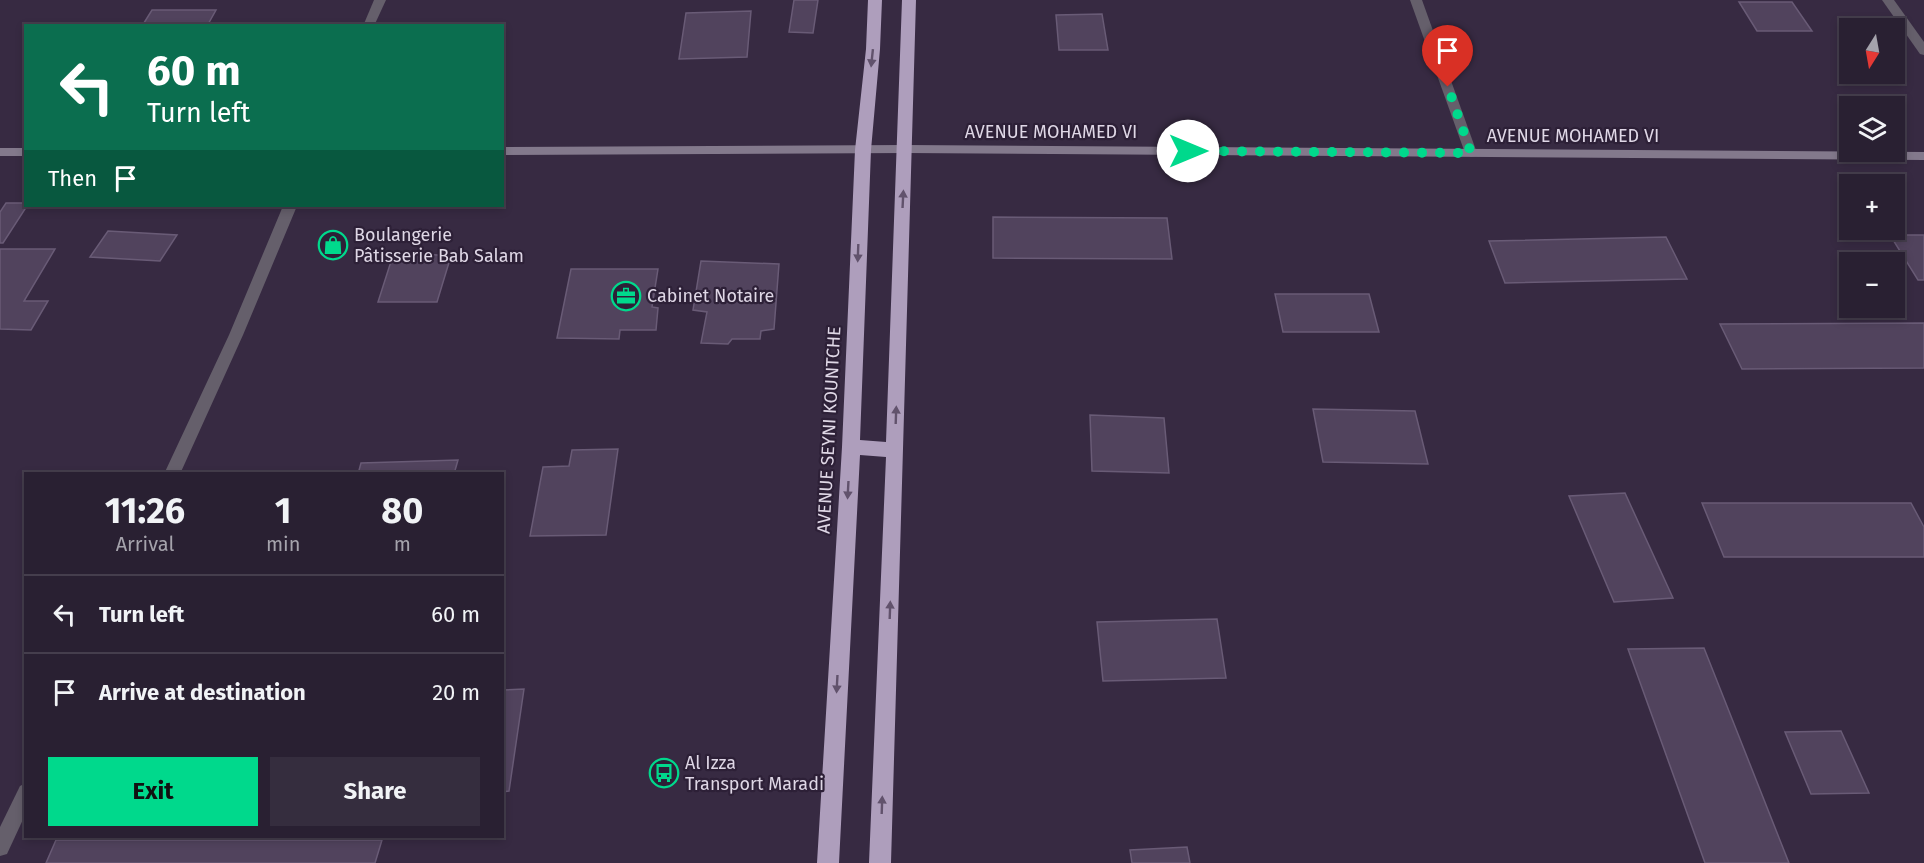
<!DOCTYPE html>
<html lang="en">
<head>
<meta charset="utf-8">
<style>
  body { margin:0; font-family:"Fira Sans",sans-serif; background:#352d3e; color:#f1f3f6; height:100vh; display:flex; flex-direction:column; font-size:22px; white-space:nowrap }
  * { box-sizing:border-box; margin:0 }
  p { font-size:20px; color:#a5a3ac }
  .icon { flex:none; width:33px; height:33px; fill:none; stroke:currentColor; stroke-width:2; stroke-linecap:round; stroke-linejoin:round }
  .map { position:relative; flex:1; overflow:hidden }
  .drawer { position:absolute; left:24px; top:472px; width:480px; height:366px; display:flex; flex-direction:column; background:#292032; border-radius:0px; box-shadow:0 3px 9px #0003,0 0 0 2px #453e4d }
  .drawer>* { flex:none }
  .hud { position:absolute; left:24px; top:24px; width:480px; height:183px; border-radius:0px; box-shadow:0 3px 9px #0003,0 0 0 2px #453e4d; background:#0b6e4f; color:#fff; overflow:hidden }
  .needle { width:39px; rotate:191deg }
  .tools { position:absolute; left:1839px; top:18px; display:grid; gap:12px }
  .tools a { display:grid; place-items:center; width:66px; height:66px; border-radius:0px; background:#292032; box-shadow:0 3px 9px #0003,0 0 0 2px #453e4d; font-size:30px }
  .pin { position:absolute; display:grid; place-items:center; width:51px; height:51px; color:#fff; margin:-62px -26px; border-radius:50% 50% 50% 0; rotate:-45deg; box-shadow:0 0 6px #0007 }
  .pin .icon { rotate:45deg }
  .me { position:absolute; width:66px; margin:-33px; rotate:90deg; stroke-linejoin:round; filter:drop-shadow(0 0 4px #0008) }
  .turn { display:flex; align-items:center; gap:21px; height:126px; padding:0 24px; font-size:27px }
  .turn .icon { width:78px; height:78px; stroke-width:2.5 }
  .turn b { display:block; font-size:42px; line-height:51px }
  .then { display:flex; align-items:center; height:57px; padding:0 24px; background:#0003; gap:12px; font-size:22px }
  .eta { display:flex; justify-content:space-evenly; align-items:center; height:102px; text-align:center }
  .eta b { font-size:36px; font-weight:700; line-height:42px }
  .primary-button { display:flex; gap:12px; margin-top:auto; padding:12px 24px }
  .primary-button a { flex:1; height:69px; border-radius:0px; background:#00d98c; color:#111; font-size:24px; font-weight:700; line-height:69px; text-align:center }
  .primary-button a+a { background:#352d3e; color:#f1f3f6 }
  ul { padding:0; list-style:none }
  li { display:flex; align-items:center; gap:18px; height:78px; padding:0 24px; border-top:2px solid #453e4d }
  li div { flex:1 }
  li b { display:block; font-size:22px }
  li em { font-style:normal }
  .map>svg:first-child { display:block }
  .building { fill:#51435d; stroke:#695b76; stroke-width:1.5 }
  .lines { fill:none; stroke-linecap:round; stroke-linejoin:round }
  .street { fill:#655f6b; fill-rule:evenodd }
  .secondary { fill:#83798c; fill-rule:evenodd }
  .highway { fill:#ae9ebc; fill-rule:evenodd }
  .oneway { fill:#61526c }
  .route { stroke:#00d98c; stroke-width:10; stroke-dasharray:0 18 }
  .labels { text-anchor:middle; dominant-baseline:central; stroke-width:4.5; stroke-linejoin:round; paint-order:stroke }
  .street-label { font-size:18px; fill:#dfd7e6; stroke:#2d2037 }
  .poi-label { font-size:18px; fill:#dfd7e6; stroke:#2d2037; text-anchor:start }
</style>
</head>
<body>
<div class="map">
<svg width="1924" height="863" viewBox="0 0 1924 863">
  <rect width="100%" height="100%" fill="#372a42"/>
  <g class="building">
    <path d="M794 0H818L813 33 789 32Z"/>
    <path d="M1739 2H1792L1812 31H1757Z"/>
    <path d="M152 10H216L207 26H142Z"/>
    <path d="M751 11 747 57 679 59 686 13Z"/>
    <path d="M1102 14 1108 50H1059L1056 15Z"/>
    <path d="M6 203H26L27 206 3 243H0V212Z"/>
    <path d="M993 217 1167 218 1172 259 993 258Z"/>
    <path d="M108 231 177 235 160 261 90 257Z"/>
    <path d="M1890 235H1924V280H1918Z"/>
    <path d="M1666 237 1687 279 1505 283 1489 241Z"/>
    <path d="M0 249H55L24 301H48L31 330 0 329Z"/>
    <path d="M394 252 451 256 437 302H378Z"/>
    <path d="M701 261 779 264 774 329 761 331 760 339H732L728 344 701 343 707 312 693 310Z"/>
    <path d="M571 269H658L652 307 658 308 656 330H620L619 339 557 338Z"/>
    <path d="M1275 294H1369L1379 332H1283Z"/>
    <path d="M1924 323V368L1742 369 1720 324Z"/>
    <path d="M1313 409 1415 411 1428 464 1323 462Z"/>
    <path d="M1090 415 1164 418 1169 473 1092 471Z"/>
    <path d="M618 449 606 535 530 536 543 467 569 466 572 450Z"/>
    <path d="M458 460 454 474H358L361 463Z"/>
    <path d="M1625 493 1673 598 1614 602 1569 496Z"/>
    <path d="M1702 503H1911L1924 527V557H1724Z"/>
    <path d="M1217 619 1226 678 1103 681 1097 622Z"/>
    <path d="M1704 648 1789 863H1705L1628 649Z"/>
    <path d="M524 689 509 791 502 792V690Z"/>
    <path d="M1841 731 1869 793 1811 794 1785 732Z"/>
    <path d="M56 840H382L375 863H46Z"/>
    <path d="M1187 847 1190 863H1132L1130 850Z"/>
  </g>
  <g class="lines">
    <g class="street">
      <path d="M374 0H386L374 26H363Z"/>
      <path d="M1410 0H1422L1477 153 1475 156 1471 157 1465 153Z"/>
      <path d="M1882 0H1894L1924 42V55L1920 54Z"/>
      <path d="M283 206H297L243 335 180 474H164L229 335Z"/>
      <path d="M26 783V813L7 854 0 856V827L20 786Z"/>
    </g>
    <g class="secondary">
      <path d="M906 145 1924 152V160L906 153 502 155V147Z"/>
      <rect x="0" y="148" width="26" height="8"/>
    </g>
    <path class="highway" d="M868 0H882L880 49 871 150 860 440 886 442 902 0H916L891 863H869L886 457 860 455 839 863H817L842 447 855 150 866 49Z"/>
  </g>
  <defs><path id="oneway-solid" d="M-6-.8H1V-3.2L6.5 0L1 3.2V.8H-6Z" transform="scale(1.5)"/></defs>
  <g class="oneway">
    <use href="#oneway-solid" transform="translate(872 58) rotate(96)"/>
    <use href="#oneway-solid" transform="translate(903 199) rotate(-87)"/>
    <use href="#oneway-solid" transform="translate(858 253) rotate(92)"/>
    <use href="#oneway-solid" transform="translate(896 415) rotate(-88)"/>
    <use href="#oneway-solid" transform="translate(848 490) rotate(93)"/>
    <use href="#oneway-solid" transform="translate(890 610) rotate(-88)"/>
    <use href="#oneway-solid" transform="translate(837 684) rotate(93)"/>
    <use href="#oneway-solid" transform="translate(882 805) rotate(-88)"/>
  </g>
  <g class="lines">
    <path class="route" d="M1188 151 1471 153 1448 87"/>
  </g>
  <defs>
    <g id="shop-ring" transform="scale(1.5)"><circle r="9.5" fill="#2d2037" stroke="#00d98c" stroke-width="1.5"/><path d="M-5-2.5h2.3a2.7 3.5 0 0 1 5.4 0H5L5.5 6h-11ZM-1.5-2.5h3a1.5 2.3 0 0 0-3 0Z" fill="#00d98c"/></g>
    <g id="office-ring" transform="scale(1.5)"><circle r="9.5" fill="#2d2037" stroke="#00d98c" stroke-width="1.5"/><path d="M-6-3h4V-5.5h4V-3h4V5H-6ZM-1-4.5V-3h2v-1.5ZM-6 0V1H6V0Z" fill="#00d98c"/></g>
    <g id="bus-ring" transform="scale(1.5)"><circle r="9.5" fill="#2d2037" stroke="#00d98c" stroke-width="1.5"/><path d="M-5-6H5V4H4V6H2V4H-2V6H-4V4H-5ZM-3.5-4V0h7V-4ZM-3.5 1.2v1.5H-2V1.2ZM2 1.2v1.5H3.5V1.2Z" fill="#00d98c"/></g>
  </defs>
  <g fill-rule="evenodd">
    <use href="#shop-ring" x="333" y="245"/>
    <use href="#office-ring" x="626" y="296"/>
    <use href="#bus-ring" x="664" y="773"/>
  </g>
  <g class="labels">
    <g class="street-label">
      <text x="1051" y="132">AVENUE MOHAMED VI</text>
      <text x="1573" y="136">AVENUE MOHAMED VI</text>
      <text transform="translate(829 430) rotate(-87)">AVENUE SEYNI KOUNTCHE</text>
    </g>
    <g class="poi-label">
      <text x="354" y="235">Boulangerie<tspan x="354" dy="21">Pâtisserie Bab Salam</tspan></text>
      <text x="647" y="296">Cabinet Notaire</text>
      <text x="685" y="763">Al Izza<tspan x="685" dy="21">Transport Maradi</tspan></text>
    </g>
  </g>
</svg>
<div class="tools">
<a><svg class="needle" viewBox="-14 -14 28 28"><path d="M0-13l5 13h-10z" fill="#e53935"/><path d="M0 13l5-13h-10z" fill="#a5a3ac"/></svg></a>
<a><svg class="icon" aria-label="layers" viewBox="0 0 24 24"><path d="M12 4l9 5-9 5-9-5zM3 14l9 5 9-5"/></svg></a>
<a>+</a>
<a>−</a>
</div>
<div class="pin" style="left:1448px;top:87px;background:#d93025"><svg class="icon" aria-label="arrive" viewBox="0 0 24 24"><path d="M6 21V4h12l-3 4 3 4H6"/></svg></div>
<svg class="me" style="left:1188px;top:151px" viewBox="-20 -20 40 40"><circle r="19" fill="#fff"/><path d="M0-13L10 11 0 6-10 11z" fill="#00d98c"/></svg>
<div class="hud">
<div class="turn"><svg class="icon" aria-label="left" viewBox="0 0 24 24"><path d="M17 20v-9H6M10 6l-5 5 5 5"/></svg><div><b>60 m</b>Turn left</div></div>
<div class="then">Then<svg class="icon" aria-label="arrive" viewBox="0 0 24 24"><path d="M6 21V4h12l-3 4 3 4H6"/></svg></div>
</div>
<section class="drawer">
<div class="eta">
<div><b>11:26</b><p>Arrival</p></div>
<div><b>1</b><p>min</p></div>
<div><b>80</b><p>m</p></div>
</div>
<ul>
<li><svg class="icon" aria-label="left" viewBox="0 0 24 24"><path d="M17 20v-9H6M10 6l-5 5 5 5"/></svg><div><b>Turn left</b></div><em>60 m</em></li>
<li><svg class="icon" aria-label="arrive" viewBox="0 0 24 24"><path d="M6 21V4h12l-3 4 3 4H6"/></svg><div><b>Arrive at destination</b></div><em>20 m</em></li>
</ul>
<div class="primary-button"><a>Exit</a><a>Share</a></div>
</section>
</div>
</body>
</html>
